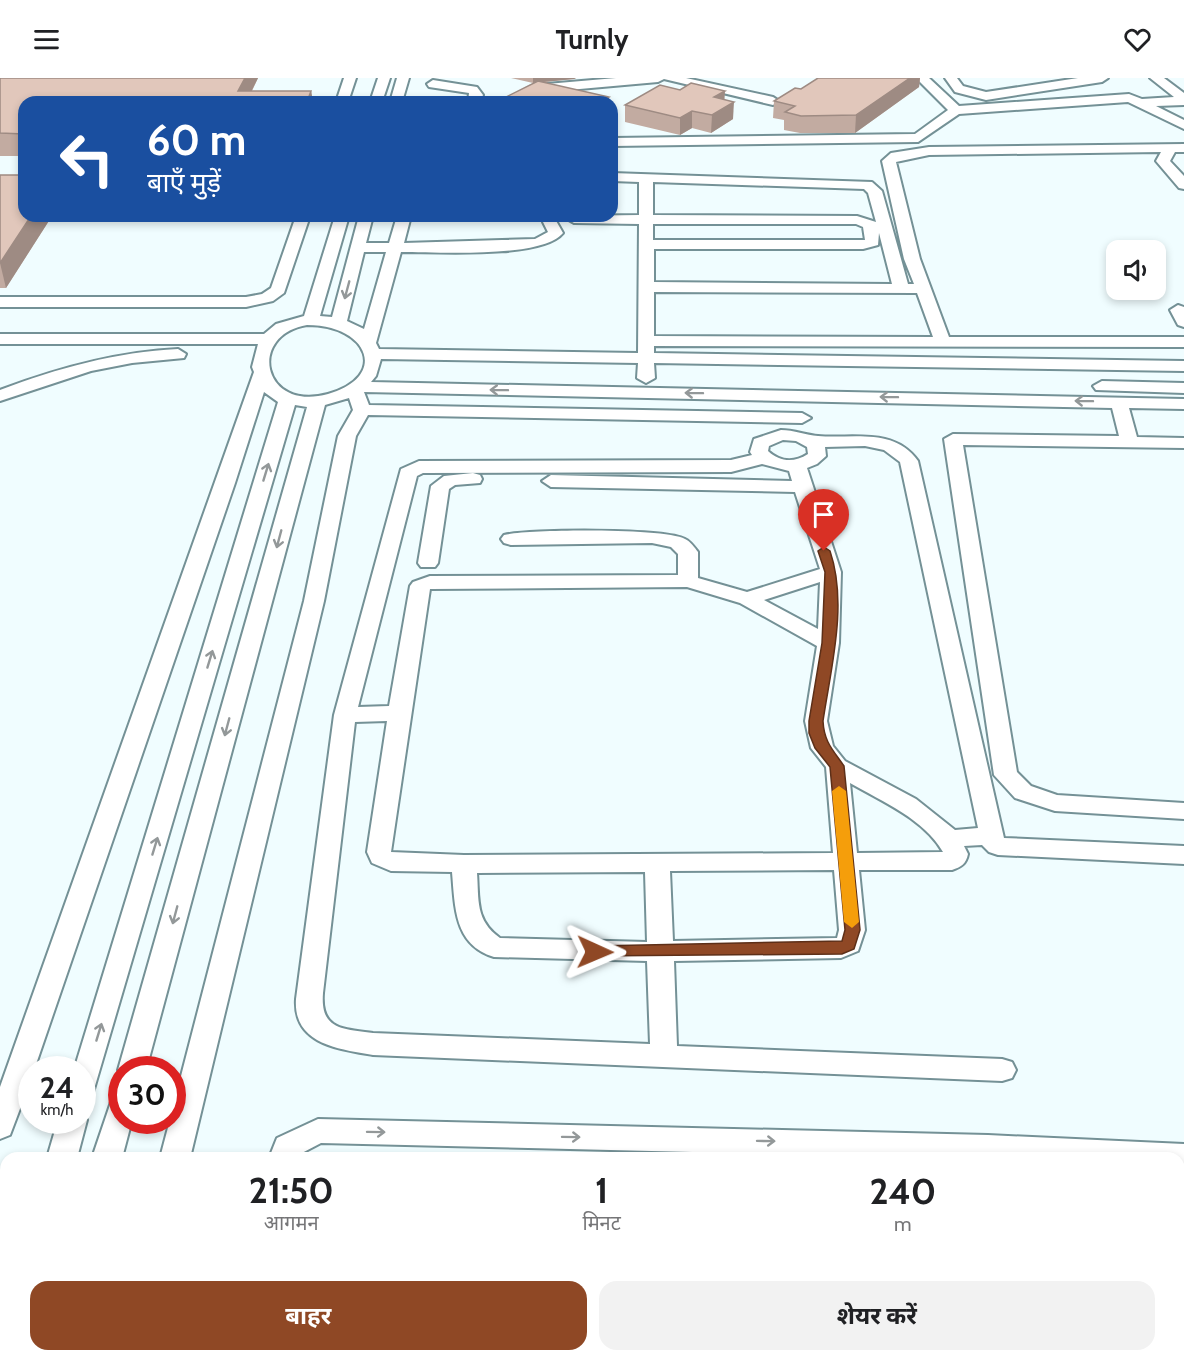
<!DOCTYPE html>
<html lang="hi">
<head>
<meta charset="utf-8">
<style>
  body { margin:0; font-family:Cabin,"Noto Sans Devanagari",sans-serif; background:#f2f2f2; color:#202124; height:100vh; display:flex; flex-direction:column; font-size:22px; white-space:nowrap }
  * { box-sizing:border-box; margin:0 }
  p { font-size:20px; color:#757577 }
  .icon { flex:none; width:33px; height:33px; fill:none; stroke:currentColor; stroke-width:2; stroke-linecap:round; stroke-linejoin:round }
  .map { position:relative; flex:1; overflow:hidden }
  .sheet { position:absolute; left:0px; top:1074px; width:1185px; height:210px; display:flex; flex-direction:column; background:#fff; border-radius:18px 18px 0 0; box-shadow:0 3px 9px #0003 }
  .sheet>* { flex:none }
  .guide { position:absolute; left:18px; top:18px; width:600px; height:126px; border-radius:18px; box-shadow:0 3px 9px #0003; background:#1a4fa0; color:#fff; overflow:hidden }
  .buttons { position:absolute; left:1106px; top:162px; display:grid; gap:12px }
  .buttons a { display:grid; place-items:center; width:60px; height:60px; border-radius:12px; background:#fff; box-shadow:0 3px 9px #0003; font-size:30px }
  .speed { position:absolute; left:18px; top:978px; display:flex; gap:12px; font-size:30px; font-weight:700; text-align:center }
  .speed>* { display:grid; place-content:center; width:78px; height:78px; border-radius:50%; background:#fff; box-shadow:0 3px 9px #0003; line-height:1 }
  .speed small { font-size:15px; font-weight:400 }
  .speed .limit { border:9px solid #d22; background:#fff; color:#111 }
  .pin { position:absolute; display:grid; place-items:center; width:51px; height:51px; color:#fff; margin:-62px -26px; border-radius:50% 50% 50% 0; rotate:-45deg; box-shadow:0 0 6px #0007 }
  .pin .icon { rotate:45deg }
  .me { position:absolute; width:66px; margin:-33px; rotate:91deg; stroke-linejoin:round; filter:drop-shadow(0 0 4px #0008) }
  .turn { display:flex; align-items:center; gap:21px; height:126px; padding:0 30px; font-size:27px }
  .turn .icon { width:78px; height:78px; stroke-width:2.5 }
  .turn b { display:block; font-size:42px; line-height:51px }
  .eta { display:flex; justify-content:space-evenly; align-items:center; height:102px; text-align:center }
  .eta b { font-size:36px; font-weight:700; line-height:42px }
  .action { display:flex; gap:12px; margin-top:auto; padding:12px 30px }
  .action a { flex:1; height:69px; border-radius:18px; background:#8f4825; color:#fff; font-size:24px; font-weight:700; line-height:69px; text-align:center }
  .action a+a { background:#f2f2f2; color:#202124 }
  header { display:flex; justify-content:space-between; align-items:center; height:78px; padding:0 30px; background:#fff; font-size:27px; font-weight:700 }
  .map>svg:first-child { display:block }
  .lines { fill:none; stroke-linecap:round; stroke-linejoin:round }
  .minor-casing { stroke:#749196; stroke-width:4 }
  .minor { fill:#fff; fill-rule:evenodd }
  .wall { fill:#c2aba1 }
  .shaded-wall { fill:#9e8b83 }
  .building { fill:#e1c7bb; stroke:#9e8b83; stroke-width:1.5 }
  .oneway { stroke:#939899 }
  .route { fill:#8f4825; stroke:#5d2f18; stroke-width:1.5 }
  .slow { fill:#f59e0b }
</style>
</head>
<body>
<header><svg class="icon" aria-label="menu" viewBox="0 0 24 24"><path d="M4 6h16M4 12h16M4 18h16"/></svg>Turnly<svg class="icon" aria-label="heart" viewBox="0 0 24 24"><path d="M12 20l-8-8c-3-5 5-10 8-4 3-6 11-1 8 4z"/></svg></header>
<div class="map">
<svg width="1184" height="1284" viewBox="0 0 1184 1284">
  <rect width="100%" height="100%" fill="#f0fdff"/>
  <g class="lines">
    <g class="minor-casing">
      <g id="minor">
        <path d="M344 0H356L348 24H336Z"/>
        <path d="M378 0H390L382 24H370Z"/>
        <path d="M397 0H409L402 24H390Z"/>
        <path d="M616 0H686L773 19 779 23 773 27 664 1 658 4 535 15 529 11 535 7Z"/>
        <path d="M916 0H929L959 28 1129 16 1142 21 1174 19 1150 0H1164L1184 15V27L1156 28 1184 42V51L1128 24 959 36 918 64 612 68V60L915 56 948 32Z"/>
        <path d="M945 0H957L963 8 986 14 1078 0H1108L1102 4 986 22 955 14Z"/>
        <path d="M433 2 477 9 483 17 480 24H468L469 15 429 9 427 6Z"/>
        <path d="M1184 66V74H1175L1170 83 1184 98V111L1179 110 1156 83 1161 74 929 77 896 84 920 181 949 259H1184V269L654 268V275L1184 283V293L654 285 655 300 646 305 637 300 638 285 381 281 376 298 371 304 1184 321V331L1129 330 1137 359 1184 360V370L963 367 1017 694 1031 708 1057 717 1184 725V741L1055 733 1015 720 994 697 944 361 953 356 1119 358 1112 330 364 314 369 327 802 335 811 340 802 345 368 337 356 358 324 523 190 1080H160L170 1042H172V1033L304 523 338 358 353 332 349 320 325 327 146 992H122V999L118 992 307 329 295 327 92 1018 82 1021V992H74L278 324 264 314 235 405 34 992H32V999L10 1057 0 1061V1009L254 294 252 289 258 266H0V256H264L276 246 304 238 335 138H349L320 238 332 239 359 138H373L366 165H389L397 138H411L404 165 535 161 548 154 543 144 550 140 555 141 563 155C542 181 436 174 401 174L376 265 379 271 638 275 639 146 574 145 567 141 569 138 639 137V104L612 103V95L872 104 882 113 908 206H914L904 181 882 83 891 75 929 69ZM653 104 864 111 868 115 876 144 857 138 653 137ZM653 146H856L863 149 865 162H653ZM879 155 892 206 654 204V171H863L878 167ZM364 174H386L364 251 347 243ZM654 214 917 215 933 259 654 258ZM307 247C369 247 389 299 328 316 262 334 247 257 307 247Z"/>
        <path d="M296 138H310L284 215 273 223 246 229H0V219H246L262 216 271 210Z"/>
        <path d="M1178 227 1184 229V249L1178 247 1170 232Z"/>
        <path d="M178 271 186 276 184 280 132 285 91 293 0 323V312C58 290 116 274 178 271Z"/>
        <path d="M1102 303 1184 305V315L1096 312 1093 308Z"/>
        <path d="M781 352C794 352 806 357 818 358 853 361 894 349 918 383L1004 760 1184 768V786L998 777 989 774 982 767 964 768 968 776C966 786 961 789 952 792H859L865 852 858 873 841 880 674 883 677 968 1002 981 1012 984 1016 992 1012 1000 1002 1003 373 977C338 971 293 966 296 921L334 637 401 391 419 383 731 382 752 377 750 374 754 361ZM783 362 796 363 807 369 808 376C794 385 780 384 768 373L769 368ZM865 368 884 372 900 384 978 750 955 752 916 721 845 683 833 668 827 643 839 565 841 494 807 390 817 386 826 378 825 369ZM762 386 789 393 792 403 551 397 542 403 551 409 795 414 820 491 747 514 698 500V474C695 470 690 463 685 461 665 450 528 451 504 457L501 461 504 465 511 467 652 465 671 469 678 476V497L430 498 413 504 410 508 389 628 358 629 417 398 423 395 731 394ZM820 504 818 551 764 522ZM687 509 740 525 817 568 805 643 811 670 826 689 833 775 464 777 391 774 430 511ZM387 643 367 774 372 785 391 793 452 794C455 829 454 867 494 879L647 883 650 966 373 955C343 951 320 952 323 915L355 644ZM850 705C883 724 924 741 943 774L857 775ZM834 792 839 852 837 860 673 863 670 793ZM645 794 647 864 500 860C475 842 479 822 477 795Z"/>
        <path d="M473 395 480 397 482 401 480 405 455 407 449 411 438 485 435 489H421L418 485 431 408 444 398Z"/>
        <path d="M122 1017V1042H132L122 1080H92L112 1021Z"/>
        <path d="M82 1033 87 1042 77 1080H47L58 1042H82Z"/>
        <path d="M318 1041 988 1057 1184 1066V1090H1179V1080H937L321 1065 300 1076 299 1080H269L277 1060Z"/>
        <path d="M1179 1237 1184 1238V1268L1179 1267Z"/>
        <path d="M6 1251V1278H19L17 1284H0V1253Z"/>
        <path d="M34 1278H66L65 1284H33Z"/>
        <path d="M109 1278H141L139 1284H107Z"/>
        <path d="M208 1278H240L238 1284H206Z"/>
        <path d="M428 1278H460L459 1284H427Z"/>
      </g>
    </g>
    <use href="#minor" class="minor"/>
  </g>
  <g class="wall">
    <path d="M0 0H258L252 13H311L313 24H24V78H0Z"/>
    <path d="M511 0H576L574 1 544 4 609 24H500V22L533 5Z"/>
    <path d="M818 0H920L919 9 855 55H800L784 52V42L773 40 774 23 801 11Z"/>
    <path d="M680 12 725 22 733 41 711 55 692 50 680 57 625 44V27Z"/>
    <path d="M0 97 24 138H52L6 210H0Z"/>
  </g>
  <g class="shaded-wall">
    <path d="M245 0H258L246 24 238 13Z"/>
    <path d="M533 0H576L574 1 533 5Z"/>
    <path d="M907 0H920L919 9 855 55 856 37Z"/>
    <path d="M311 13 313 24H307Z"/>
    <path d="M725 13 724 30 714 19Z"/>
    <path d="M609 19V24H600Z"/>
    <path d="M734 24 733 41 711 55 712 37Z"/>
    <path d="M692 33V50L680 57V40Z"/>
    <path d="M31 138H52L6 210 0 185Z"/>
  </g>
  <g class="building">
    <path d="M0 0H245L238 13H311L307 24H24V56L0 55Z"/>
    <path d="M818 0H910L856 37 801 38 785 34 795 28 774 23 795 10 801 11Z"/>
    <path d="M538 3 609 19 600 24H506L500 22Z"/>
    <path d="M691 5 725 13 714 19 734 24 712 37 692 33 680 40 625 27 660 7 680 12Z"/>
    <path d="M0 97H24V138H31L0 185Z"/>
  </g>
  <defs><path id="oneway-shaft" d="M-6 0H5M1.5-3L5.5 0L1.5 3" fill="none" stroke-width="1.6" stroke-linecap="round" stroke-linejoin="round" transform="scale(1.5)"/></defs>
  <g class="oneway">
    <use href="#oneway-shaft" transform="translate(347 212) rotate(105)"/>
    <use href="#oneway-shaft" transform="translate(499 312) rotate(-179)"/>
    <use href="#oneway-shaft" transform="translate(694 315) rotate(-179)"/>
    <use href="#oneway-shaft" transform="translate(889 319) rotate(-179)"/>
    <use href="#oneway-shaft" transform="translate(1084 323) rotate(-179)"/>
    <use href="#oneway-shaft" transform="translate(266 394) rotate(-73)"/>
    <use href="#oneway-shaft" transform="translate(279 461) rotate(105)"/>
    <use href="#oneway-shaft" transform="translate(210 581) rotate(-73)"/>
    <use href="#oneway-shaft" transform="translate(227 649) rotate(105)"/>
    <use href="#oneway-shaft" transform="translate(155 768) rotate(-73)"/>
    <use href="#oneway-shaft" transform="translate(175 837) rotate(105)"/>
    <use href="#oneway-shaft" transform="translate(99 954) rotate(-73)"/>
    <use href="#oneway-shaft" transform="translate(376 1054) rotate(1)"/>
    <use href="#oneway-shaft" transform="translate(571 1059) rotate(1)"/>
    <use href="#oneway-shaft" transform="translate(766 1063) rotate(1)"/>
  </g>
  <path class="route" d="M824 469 830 473C848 526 831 589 823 643 824 664 833 672 844 688L860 852 854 871 842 876 589 878 587 874 595 868 842 863 845 852 830 689 815 670 809 655V643L822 565 825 494 818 473Z"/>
  <path class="slow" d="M839 708 846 713 859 844 852 850 844 844 832 713Z"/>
</svg>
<div class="buttons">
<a><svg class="icon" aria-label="sound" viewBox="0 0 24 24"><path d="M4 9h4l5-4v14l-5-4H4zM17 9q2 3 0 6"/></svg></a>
</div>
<div class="speed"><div>24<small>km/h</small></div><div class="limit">30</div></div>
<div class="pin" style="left:824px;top:473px;background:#d93025"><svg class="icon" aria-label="arrive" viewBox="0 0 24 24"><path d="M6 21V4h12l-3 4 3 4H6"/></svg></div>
<svg class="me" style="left:595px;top:874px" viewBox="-20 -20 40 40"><path d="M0-17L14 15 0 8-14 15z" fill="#8f4825" stroke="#fff" stroke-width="4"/></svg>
<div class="guide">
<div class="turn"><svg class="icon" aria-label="left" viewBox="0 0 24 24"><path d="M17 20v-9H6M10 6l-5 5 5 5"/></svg><div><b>60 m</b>बाएँ मुड़ें</div></div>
</div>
<section class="sheet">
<div class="eta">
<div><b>21:50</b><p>आगमन</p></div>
<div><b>1</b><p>मिनट</p></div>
<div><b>240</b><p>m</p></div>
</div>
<div class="action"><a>बाहर</a><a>शेयर करें</a></div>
</section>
</div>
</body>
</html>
